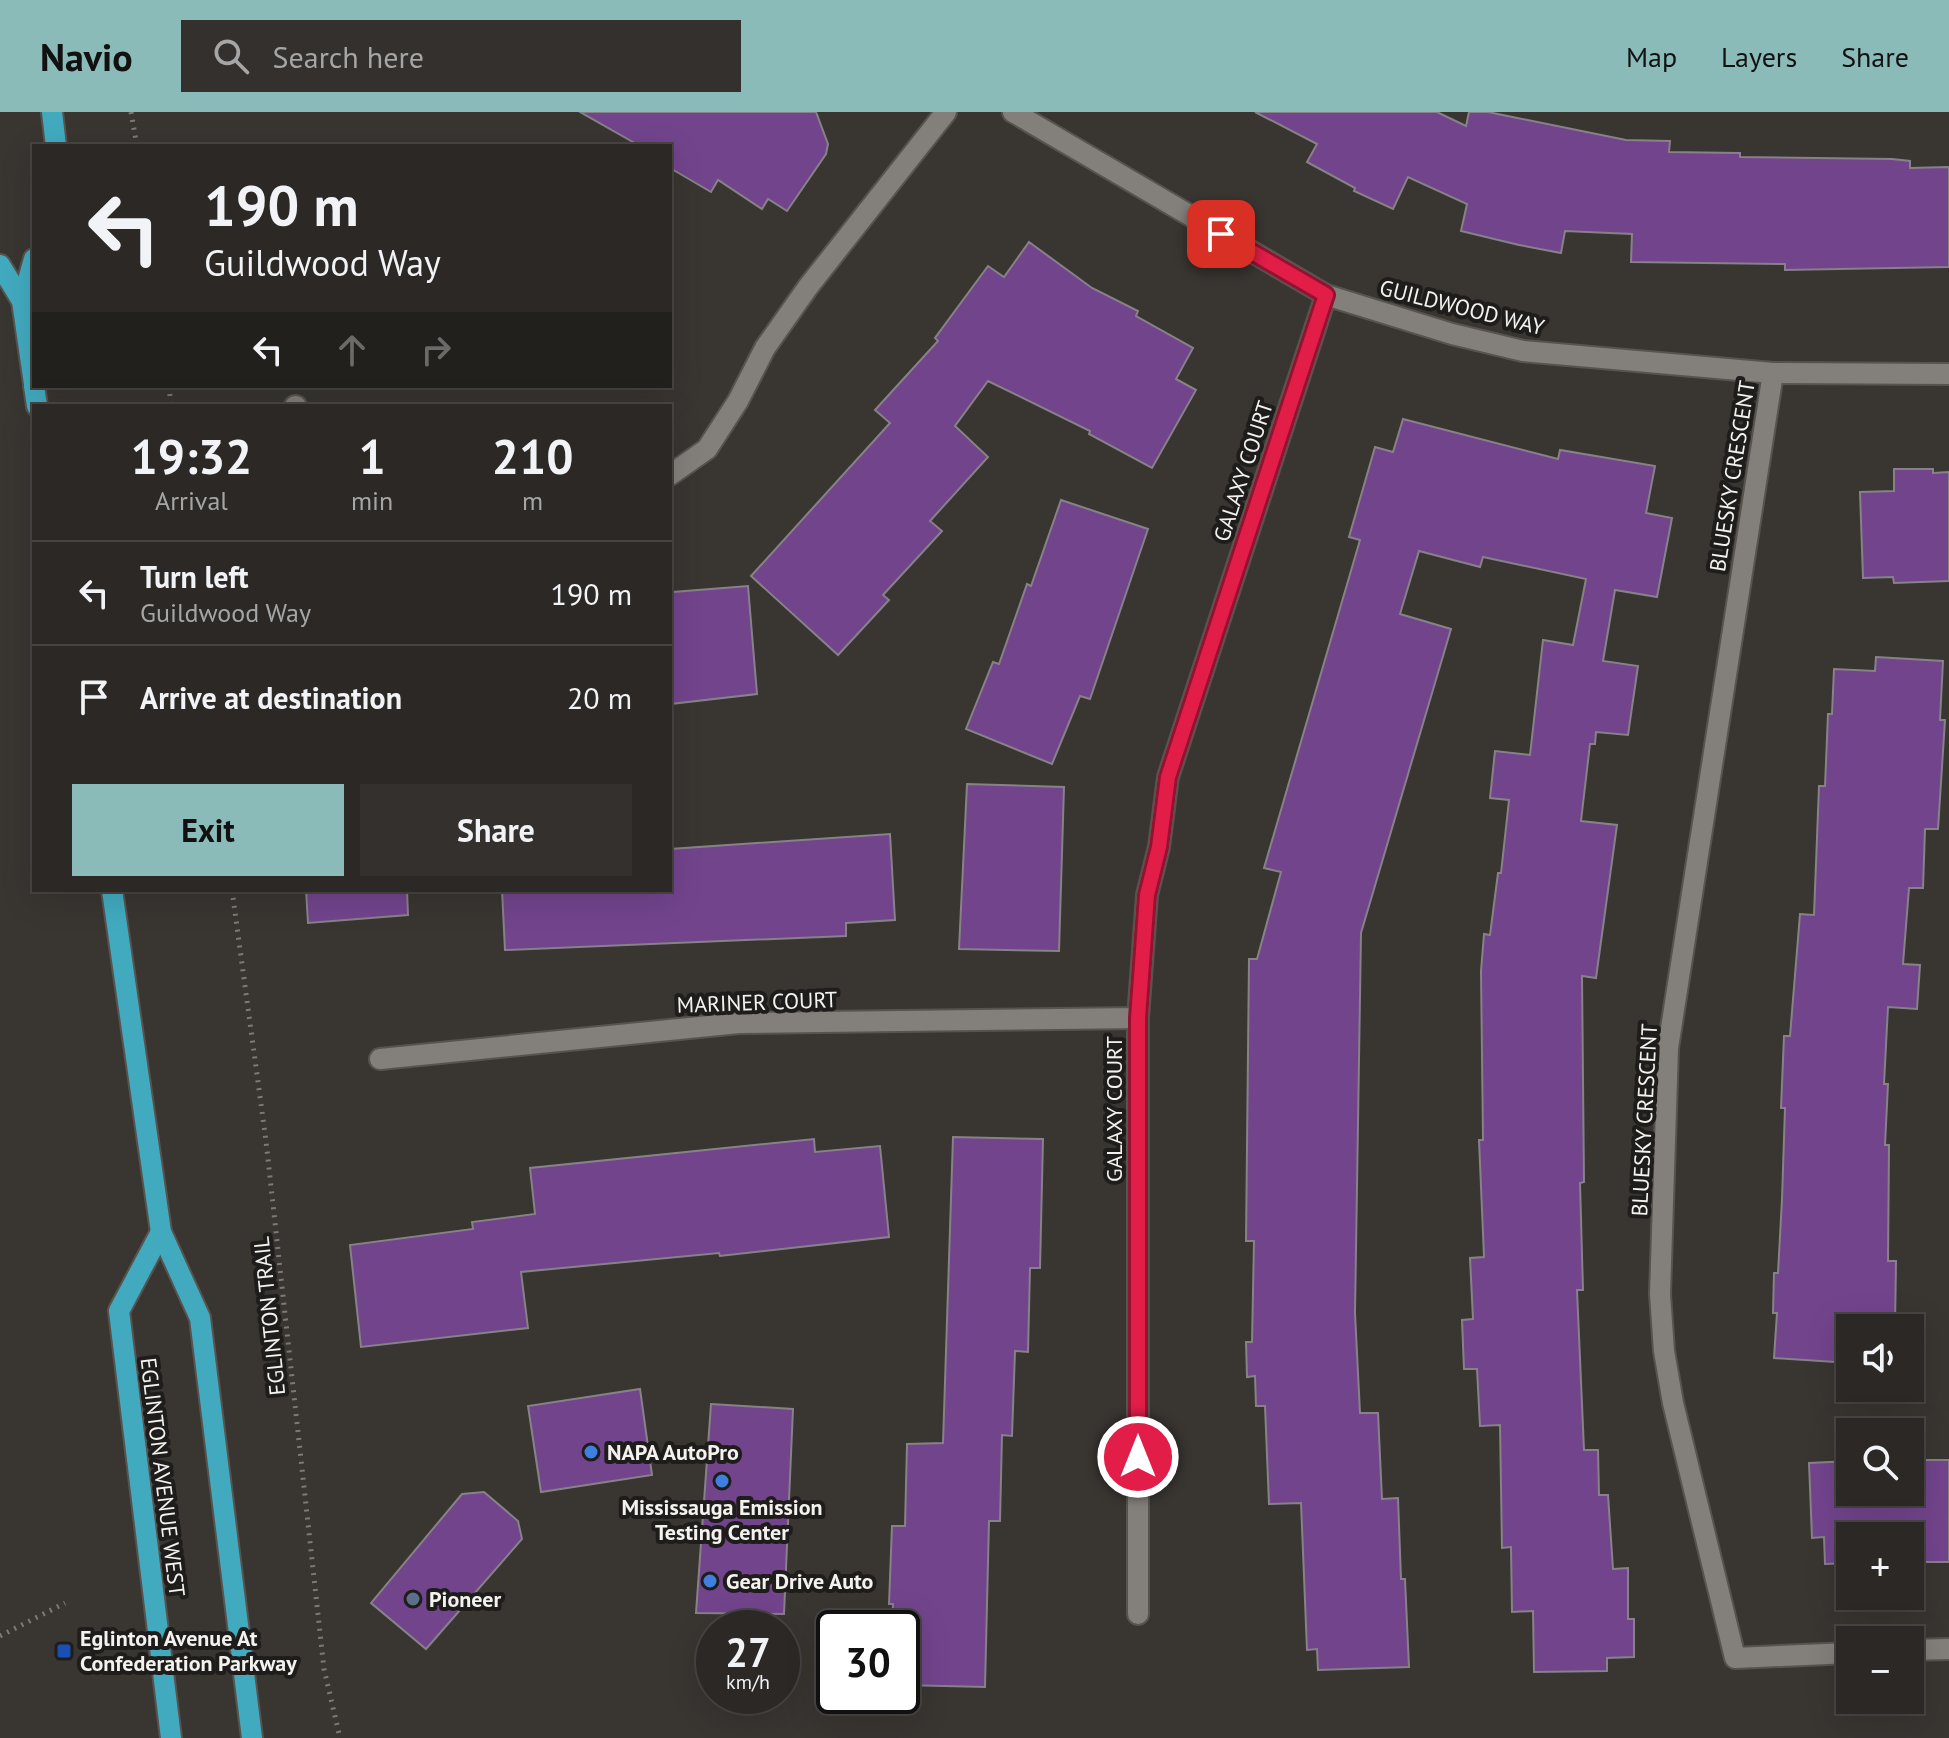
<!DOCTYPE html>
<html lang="en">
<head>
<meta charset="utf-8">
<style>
  body { margin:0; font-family:"PT Sans",sans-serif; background:#33302d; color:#f1f3f6; height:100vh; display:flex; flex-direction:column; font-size:30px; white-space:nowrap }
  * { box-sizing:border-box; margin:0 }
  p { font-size:26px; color:#a6a6a7 }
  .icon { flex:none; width:44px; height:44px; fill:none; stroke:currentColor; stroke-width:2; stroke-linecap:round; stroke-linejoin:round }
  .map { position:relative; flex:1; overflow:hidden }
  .drawer { position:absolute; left:32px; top:292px; width:640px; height:488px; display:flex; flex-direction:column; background:#2b2825; border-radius:0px; box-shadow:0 8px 32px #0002,0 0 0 2px #474442 }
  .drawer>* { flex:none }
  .hud { position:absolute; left:32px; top:32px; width:640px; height:244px; border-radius:0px; box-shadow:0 8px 32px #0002,0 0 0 2px #474442; background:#2b2825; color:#f1f3f6; overflow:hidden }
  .buttons { position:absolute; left:1836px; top:1202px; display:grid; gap:16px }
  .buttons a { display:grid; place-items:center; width:88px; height:88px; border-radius:0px; background:#2b2825; box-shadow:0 8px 32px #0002,0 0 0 2px #474442; font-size:40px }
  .speed { position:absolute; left:696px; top:1498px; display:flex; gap:16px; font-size:40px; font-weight:700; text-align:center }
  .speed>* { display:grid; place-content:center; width:104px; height:104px; border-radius:50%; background:#2b2825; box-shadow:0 8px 32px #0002,0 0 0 2px #474442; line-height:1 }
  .speed small { font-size:20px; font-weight:400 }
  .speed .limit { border:4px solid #111; border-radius:12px; background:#fff; color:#111 }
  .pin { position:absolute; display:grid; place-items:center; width:68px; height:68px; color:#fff; margin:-34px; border-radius:16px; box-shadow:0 4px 12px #0006 }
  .me { position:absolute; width:88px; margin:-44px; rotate:0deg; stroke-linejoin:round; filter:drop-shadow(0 0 6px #0008) }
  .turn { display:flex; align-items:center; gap:28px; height:168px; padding:0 40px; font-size:36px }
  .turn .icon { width:104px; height:104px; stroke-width:2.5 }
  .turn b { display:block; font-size:56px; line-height:68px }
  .lanes { display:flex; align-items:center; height:76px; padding:0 40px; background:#0003; justify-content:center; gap:40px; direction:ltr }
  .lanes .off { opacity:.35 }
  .eta { display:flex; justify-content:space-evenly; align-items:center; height:136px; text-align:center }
  .eta b { font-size:48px; font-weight:700; line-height:56px }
  .primary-button { display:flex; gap:16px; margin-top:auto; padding:16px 40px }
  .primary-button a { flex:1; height:92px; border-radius:0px; background:#8bbbb9; color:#111; font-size:32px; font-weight:700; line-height:92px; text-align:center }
  .primary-button a+a { background:#33302d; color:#f1f3f6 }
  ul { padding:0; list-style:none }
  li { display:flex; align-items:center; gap:24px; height:104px; padding:0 40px; border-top:2px solid #474442 }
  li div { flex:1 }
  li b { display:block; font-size:30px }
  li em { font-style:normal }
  header { display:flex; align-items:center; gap:48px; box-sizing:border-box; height:112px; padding:0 40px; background:#8bbbb9; color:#111 }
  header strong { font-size:38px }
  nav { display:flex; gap:44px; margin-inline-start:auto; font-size:28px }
  .search { width:560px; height:72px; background:#33302d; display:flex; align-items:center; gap:20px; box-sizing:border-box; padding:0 28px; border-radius:0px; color:#a6a6a7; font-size:30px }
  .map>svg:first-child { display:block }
  .building { fill:#72448c; stroke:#868288; stroke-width:2 }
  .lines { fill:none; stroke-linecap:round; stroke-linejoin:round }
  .street-casing { stroke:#575450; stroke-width:24 }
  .primary-casing { stroke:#575450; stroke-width:24 }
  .path { stroke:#7d7a76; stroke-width:5; stroke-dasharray:2 6; stroke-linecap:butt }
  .street { stroke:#837f7a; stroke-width:20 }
  .primary { stroke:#42aabf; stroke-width:20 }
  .route-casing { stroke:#92132f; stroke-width:20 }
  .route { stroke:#e11d48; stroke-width:14 }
  .shop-dot { fill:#3f7fe0; stroke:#1f1d1b; stroke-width:3 }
  .service-dot { fill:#5c6f8a; stroke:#1f1d1b; stroke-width:3 }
  .transit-dot { fill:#1a4fb4; stroke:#1f1d1b; stroke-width:3 }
  .labels { text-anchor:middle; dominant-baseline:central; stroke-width:8; stroke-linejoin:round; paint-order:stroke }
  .street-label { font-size:22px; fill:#f4f2ef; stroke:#1f1d1b }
  .poi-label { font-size:22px; font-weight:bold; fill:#f4f2ef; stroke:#1f1d1b; text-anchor:start }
</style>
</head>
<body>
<header>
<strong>Navio</strong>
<div class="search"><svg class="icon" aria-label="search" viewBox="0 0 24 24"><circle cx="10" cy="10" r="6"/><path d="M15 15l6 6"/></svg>Search here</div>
<nav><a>Map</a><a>Layers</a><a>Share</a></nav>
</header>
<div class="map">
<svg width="1949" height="1626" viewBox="0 0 1949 1626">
  <rect width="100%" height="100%" fill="#393531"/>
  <g class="building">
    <path d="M580 0H816L828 32 826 42 787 99 768 87 762 97 718 68 711 80 670 56V34H640Z"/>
    <path d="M1255 0H1437L1466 14 1469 0H1488L1626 28 1670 29 1669 40 1740 41V45L1892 47 1910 49V56L1949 55V155L1785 158V152L1631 150 1632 122 1565 119 1561 141 1519 133 1461 119 1467 92 1408 65 1393 97 1354 79 1355 76 1307 50 1317 32Z"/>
    <path d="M1029 130 1092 176 1138 199 1136 204 1193 236 1176 267 1196 278 1152 356 1089 322 1090 319 988 269 955 314 988 345 930 409 942 419 883 483 889 488 838 543 751 464 890 311 875 298 938 229 935 226 988 154 1004 165Z"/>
    <path d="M1403 307 1558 347 1560 338 1655 354 1646 401 1672 406 1657 485 1615 478 1603 549 1638 554 1628 623 1596 620 1595 632H1590L1581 709 1617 713 1596 866 1582 864 1584 1070 1580 1071 1583 1178H1577L1584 1338H1598L1599 1383H1608L1613 1457 1628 1456V1507H1634V1545L1607 1546V1559L1534 1560 1533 1499 1512 1500 1511 1435 1502 1436 1500 1313 1480 1314 1477 1257H1464L1462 1208 1473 1207 1470 1146 1484 1145 1479 1028H1483L1481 859 1484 822 1490 823 1498 761H1501L1509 688 1490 686 1495 639 1530 643 1543 528 1573 533 1586 467 1483 445 1480 455 1419 439 1400 502 1451 517 1361 821 1355 1201 1360 1301H1378L1382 1387 1398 1386 1401 1467H1405L1409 1555 1318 1558 1317 1537 1307 1538 1301 1391 1269 1392 1265 1294H1256L1255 1264 1247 1265 1246 1230H1252L1254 1129H1246L1249 847H1257L1281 760 1264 756 1360 428 1349 425 1375 335 1393 340Z"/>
    <path d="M1894 357H1933V361L1949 360V469L1894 471 1893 465 1863 466 1860 380 1894 379Z"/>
    <path d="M1061 388 1148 417 1090 587 1080 584 1052 652 966 617 993 550 999 552 1027 472 1031 474Z"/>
    <path d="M748 474 757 582 670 592 673 480Z"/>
    <path d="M1876 545 1943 549 1940 608H1945L1938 717H1925L1923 776H1909L1903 852 1920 853 1917 897 1888 895 1884 972H1888L1885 1033H1889L1888 1149H1896L1895 1216H1850V1251L1774 1246 1777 1201H1773L1774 1161H1778L1782 1087 1785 996H1781L1784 924H1790L1800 802 1814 803 1819 674H1825L1828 602H1832L1834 557 1875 559Z"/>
    <path d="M967 672 1064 675 1059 839 959 837Z"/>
    <path d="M890 722 895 808 846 811V824L505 838 502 778H670V737Z"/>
    <path d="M306 778H407L408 803 308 811Z"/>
    <path d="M953 1025 1043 1027 1040 1156H1030L1028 1240 1015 1239 1012 1324 1002 1323 1000 1409H989L985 1575 902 1573V1516H892L893 1492H889L892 1414H905L907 1332 943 1331Z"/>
    <path d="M814 1027 815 1040 880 1034 889 1125 720 1144 719 1141 521 1160 528 1216 361 1235 350 1133 473 1117 472 1110 535 1102 530 1056Z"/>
    <path d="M640 1277 652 1363 541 1380 528 1294Z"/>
    <path d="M711 1292 793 1297 784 1502 696 1501Z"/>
    <path d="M1910 1348H1949V1450H1910V1424H1850V1451L1825 1452 1824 1425 1812 1426 1809 1351 1850 1349V1380H1910Z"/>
    <path d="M484 1380 518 1409 522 1427 426 1537 371 1491 462 1382Z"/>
  </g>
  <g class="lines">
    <g class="street-casing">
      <g id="street">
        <path d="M1013 0 1326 183 1452 222 1523 239 1773 261 1949 262"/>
        <path d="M1773 261 1668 936 1660 1182 1664 1239 1673 1291 1735 1546 1850 1541"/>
        <path d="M295 294H296"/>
        <path d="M670 363 707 337 738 289 765 236 808 175 946 0"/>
        <path d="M380 947 739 911 1138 906"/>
        <path d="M1138 1502V906L1147 783 1159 735 1168 665 1326 183"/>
        <path d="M1910 1538 1949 1537"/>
      </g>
    </g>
    <g class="primary-casing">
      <g id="primary">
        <path d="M52 0 56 34"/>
        <path d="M0 153 22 189 34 272"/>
        <path d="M22 189 34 147"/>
        <path d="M34 274 37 294"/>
        <path d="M112 778 161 1120 200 1206 252 1626"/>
        <path d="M161 1120 119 1199 171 1626"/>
      </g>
    </g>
    <g class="path">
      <path d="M131 0 137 34"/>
      <path d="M169 274 171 294"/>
      <path d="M232 778 266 1029 324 1557 340 1626"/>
      <path d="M0 1524 65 1491"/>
    </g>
    <use href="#street" class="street"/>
    <use href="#primary" class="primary"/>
  </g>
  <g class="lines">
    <g class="route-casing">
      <path id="route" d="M1138 1345V906L1147 783 1159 735 1168 665 1326 183 1221 122"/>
    </g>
    <use href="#route" class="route"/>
  </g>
  <g class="shop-dot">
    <circle cx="591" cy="1340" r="8"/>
    <circle cx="722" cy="1369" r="8"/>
    <circle cx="710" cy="1469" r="8"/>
  </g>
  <circle class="service-dot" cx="413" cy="1487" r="8"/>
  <rect class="transit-dot" x="56" y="1531" width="16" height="16" rx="4"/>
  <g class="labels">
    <g class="street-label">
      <text transform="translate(1462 195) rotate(14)">GUILDWOOD WAY</text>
      <text transform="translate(1243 359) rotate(-72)">GALAXY COURT</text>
      <text transform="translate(1732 364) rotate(-81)">BLUESKY CRESCENT</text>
      <text transform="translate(757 890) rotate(-2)">MARINER COURT</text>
      <text transform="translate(1114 997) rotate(-90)">GALAXY COURT</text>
      <text transform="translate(1644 1008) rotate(-87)">BLUESKY CRESCENT</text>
      <text transform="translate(269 1204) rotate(-96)">EGLINTON TRAIL</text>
      <text transform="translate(163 1365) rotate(83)">EGLINTON AVENUE WEST</text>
    </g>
    <g class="poi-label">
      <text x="607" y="1340">NAPA AutoPro</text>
      <text x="722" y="1395" text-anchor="middle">Mississauga Emission<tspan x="722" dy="25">Testing Center</tspan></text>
      <text x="726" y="1469">Gear Drive Auto</text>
      <text x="429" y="1487">Pioneer</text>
      <text x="80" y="1526">Eglinton Avenue At<tspan x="80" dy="25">Confederation Parkway</tspan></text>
    </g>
  </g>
</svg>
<div class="buttons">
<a><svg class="icon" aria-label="sound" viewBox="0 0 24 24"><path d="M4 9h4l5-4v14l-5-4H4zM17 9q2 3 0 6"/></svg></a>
<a><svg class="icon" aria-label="search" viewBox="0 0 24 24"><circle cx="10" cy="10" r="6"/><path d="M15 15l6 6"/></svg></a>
<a>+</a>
<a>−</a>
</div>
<div class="speed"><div>27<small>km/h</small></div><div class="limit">30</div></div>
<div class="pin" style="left:1221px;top:122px;background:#d93025"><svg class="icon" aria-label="arrive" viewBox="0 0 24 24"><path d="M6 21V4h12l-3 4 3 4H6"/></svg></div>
<svg class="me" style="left:1138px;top:1345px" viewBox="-20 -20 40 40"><circle r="17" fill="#e11d48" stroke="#fff" stroke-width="3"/><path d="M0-11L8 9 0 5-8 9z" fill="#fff"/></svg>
<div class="hud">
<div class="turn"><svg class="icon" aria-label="left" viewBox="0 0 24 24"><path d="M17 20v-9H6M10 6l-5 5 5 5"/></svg><div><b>190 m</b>Guildwood Way</div></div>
<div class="lanes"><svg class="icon" aria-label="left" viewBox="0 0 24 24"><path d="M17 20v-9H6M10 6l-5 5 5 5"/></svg><svg class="icon off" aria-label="ahead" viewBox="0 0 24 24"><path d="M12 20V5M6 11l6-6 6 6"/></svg><svg class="icon off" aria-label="right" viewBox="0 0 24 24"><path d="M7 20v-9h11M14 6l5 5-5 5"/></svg></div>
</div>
<section class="drawer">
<div class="eta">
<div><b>19:32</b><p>Arrival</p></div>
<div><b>1</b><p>min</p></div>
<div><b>210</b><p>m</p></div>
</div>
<ul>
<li><svg class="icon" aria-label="left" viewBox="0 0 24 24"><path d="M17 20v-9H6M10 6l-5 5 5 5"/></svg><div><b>Turn left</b><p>Guildwood Way</p></div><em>190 m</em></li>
<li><svg class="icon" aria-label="arrive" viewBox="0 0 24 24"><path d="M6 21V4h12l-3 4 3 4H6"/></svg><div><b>Arrive at destination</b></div><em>20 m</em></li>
</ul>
<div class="primary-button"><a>Exit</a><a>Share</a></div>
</section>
</div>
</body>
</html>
